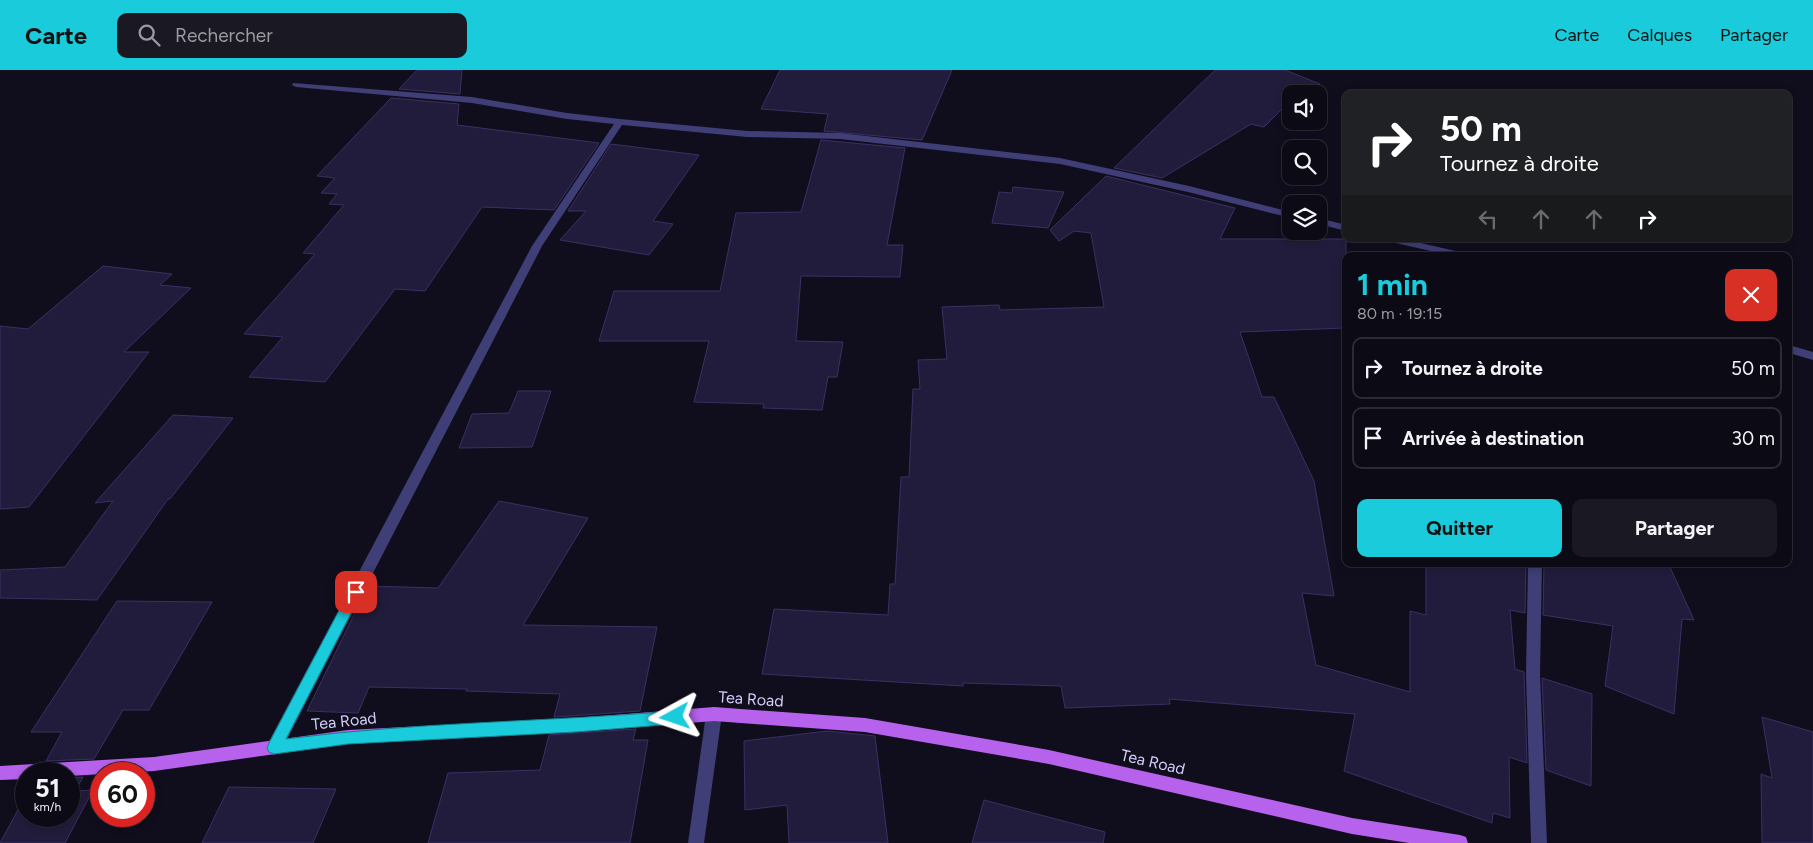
<!DOCTYPE html>
<html lang="fr">
<head>
<meta charset="utf-8">
<style>
  body { margin:0; font-family:Figtree,sans-serif; background:#1a1822; color:#f1f3f6; height:100vh; display:flex; flex-direction:column; font-size:19px; white-space:nowrap }
  * { box-sizing:border-box; margin:0 }
  p { font-size:16px; color:#9a9aa0 }
  .icon { flex:none; width:28px; height:28px; fill:none; stroke:currentColor; stroke-width:2; stroke-linecap:round; stroke-linejoin:round }
  .map { position:relative; flex:1; overflow:hidden }
  .drawer { position:absolute; left:1342px; top:182px; width:450px; height:315px; display:flex; flex-direction:column; background:#0c0a15; border-radius:10px; box-shadow:0 2px 8px #0003,0 0 0 1px #2c2b34 }
  .drawer>* { flex:none }
  .banner { position:absolute; left:1342px; top:20px; width:450px; height:152px; border-radius:10px; box-shadow:0 2px 8px #0003,0 0 0 1px #2c2b34; background:#202124; color:#fff; overflow:hidden }
  .tools { position:absolute; left:1282px; top:15px; display:grid; gap:10px }
  .tools a { display:grid; place-items:center; width:45px; height:45px; border-radius:10px; background:#0c0a15; box-shadow:0 2px 8px #0003,0 0 0 1px #2c2b34; font-size:25px }
  .speed { position:absolute; left:15px; top:692px; display:flex; gap:10px; font-size:25px; font-weight:700; text-align:center }
  .speed>* { display:grid; place-content:center; width:65px; height:65px; border-radius:50%; background:#0c0a15; box-shadow:0 2px 8px #0003,0 0 0 1px #2c2b34; line-height:1 }
  .speed small { font-size:12px; font-weight:400 }
  .speed .limit { border:8px solid #d22; background:#fff; color:#111 }
  .pin { position:absolute; display:grid; place-items:center; width:42px; height:42px; color:#fff; margin:-21px; border-radius:10px; box-shadow:0 2px 8px #0006 }
  .me { position:absolute; width:55px; margin:-28px; rotate:265deg; stroke-linejoin:round; filter:drop-shadow(0 0 4px #0008) }
  .turn { display:flex; align-items:center; gap:18px; height:105px; padding:0 15px; font-size:22px }
  .turn .icon { width:65px; height:65px; stroke-width:2.5 }
  .turn b { display:block; font-size:35px; line-height:42px }
  .lanes { display:flex; align-items:center; height:48px; padding:0 15px; background:#0003; justify-content:center; gap:25px; direction:ltr }
  .lanes .off { opacity:.35 }
  .round { display:grid; place-items:center; flex:none; width:52px; height:52px; border-radius:10px; background:#1a1822 }
  .headline { display:flex; align-items:center; justify-content:space-between; height:85px; padding:0 15px }
  h1 { font-size:30px; font-weight:700; line-height:38px; color:#19cbdb }
  .button { display:flex; gap:10px; margin-top:auto; padding:10px 15px }
  .button a { flex:1; height:58px; border-radius:10px; background:#19cbdb; color:#111; font-size:20px; font-weight:700; line-height:58px; text-align:center }
  .button a+a { background:#1a1822; color:#f1f3f6 }
  ul { padding:0; list-style:none }
  li { display:flex; align-items:center; gap:15px; height:62px; margin:0 10px 8px; padding:0 5px; border:2px solid #2c2b34; border-radius:10px }
  li div { flex:1 }
  li b { display:block; font-size:19px }
  li em { font-style:normal }
  header { display:flex; align-items:center; gap:30px; box-sizing:border-box; height:70px; padding:0 25px; background:#19cbdb; color:#111 }
  header strong { font-size:24px }
  nav { display:flex; gap:28px; margin-inline-start:auto; font-size:18px }
  .search { width:350px; height:45px; background:#1a1822; display:flex; align-items:center; gap:12px; box-sizing:border-box; padding:0 18px; border-radius:10px; color:#9a9aa0; font-size:19px }
  .map>svg:first-child { display:block }
  .building { fill:#211c3b; stroke:#3a3064 }
  .lines { fill:none; stroke-linecap:round; stroke-linejoin:round }
  .street { fill:#3f3e76; fill-rule:evenodd }
  .primary { fill:#b662ed; fill-rule:evenodd }
  .route { fill:#19cbdb; stroke:#10848e }
  .labels { text-anchor:middle; dominant-baseline:central; stroke-width:4.5; stroke-linejoin:round; paint-order:stroke }
  .near-street-label { font-size:16px; fill:#d2cef9; stroke:#100e1c }
</style>
</head>
<body>
<header>
<strong>Carte</strong>
<div class="search"><svg class="icon" aria-label="search" viewBox="0 0 24 24"><circle cx="10" cy="10" r="6"/><path d="M15 15l6 6"/></svg>Rechercher</div>
<nav><a>Carte</a><a>Calques</a><a>Partager</a></nav>
</header>
<div class="map">
<svg width="1813" height="773" viewBox="0 0 1813 773">
  <rect width="100%" height="100%" fill="#100e1c"/>
  <g class="building">
    <path d="M417 0H462L460 24 399 19Z"/>
    <path d="M780 0H952L922 70 824 61 828 44 761 39Z"/>
    <path d="M1215 0H1285L1320 14 1301 24H1291V30L1264 57 1251 54 1162 108 1114 98Z"/>
    <path d="M391 28 459 34 457 55 599 73 554 140 482 137 425 221 395 219 325 312 249 307 283 267 244 264 315 184 303 183 344 135 329 134 337 124 321 123 335 108 317 106Z"/>
    <path d="M821 70 905 78 887 175H903L900 207 801 206 796 271 843 272 837 307H828L822 340 763 338 764 334 694 332 709 271H599L614 221H720L736 143 801 142Z"/>
    <path d="M611 74 699 85 653 151 673 154 649 185 560 170 586 141H568Z"/>
    <path d="M1106 106 1235 138 1220 169H1346V258L1240 262 1262 327H1274L1314 411 1334 526 1302 523 1316 595 1410 622V541L1426 545V494H1526L1525 543 1510 540 1515 599 1524 602 1527 693 1509 687 1510 748 1493 743 1492 753 1344 701 1355 644 1169 629 1170 634 1065 638 1061 616 963 613V616L762 604 774 539 888 545 890 514H895L901 407H909L913 319H920L918 290 947 289 942 237 999 235 1000 240 1104 237 1091 163 1074 161 1059 171 1050 160Z"/>
    <path d="M1013 117 1064 122 1048 158 992 153 999 122 1012 123Z"/>
    <path d="M103 196 172 204 160 215 191 218 124 282H149L29 437 0 439V256L28 259Z"/>
    <path d="M518 321H551L532 377 459 378 472 344 509 343Z"/>
    <path d="M173 345 233 348 170 429H168L97 530 0 528V500L65 497 113 431 95 433Z"/>
    <path d="M499 431 588 448 523 555 657 557 640 641 554 647 560 624 466 621 467 619 369 617 358 643 307 641 368 516 438 518Z"/>
    <path d="M1544 494 1669 495 1694 550 1682 549 1674 644 1605 616 1613 556 1543 545Z"/>
    <path d="M117 531 212 532 149 640H123L94 689 46 691 62 662H31Z"/>
    <path d="M1542 608 1592 624 1591 716 1546 700Z"/>
    <path d="M1762 647 1813 662V773H1762L1761 704 1772 708Z"/>
    <path d="M636 659 633 670H648L630 773H428L448 703 540 700 549 665Z"/>
    <path d="M827 661 875 666 888 773H789L787 735 745 740 744 671Z"/>
    <path d="M83 707 75 721 93 720 65 773H0L26 725V746H69V708Z"/>
    <path d="M229 717 336 719 313 773H202Z"/>
    <path d="M984 730 1105 762 1103 773H972Z"/>
  </g>
  <g class="lines">
    <g class="street">
      <path d="M293 13 472 27 567 43 620 49 747 61 840 63 1060 88 1189 116 1291 142V148L1188 122 1060 94 840 69 747 67 622 55 542 176 280 683 274 685 268 683 266 678 268 673 532 176 614 54 567 49 472 33 296 17 292 15Z"/>
      <path d="M1319 148 1346 155V161L1319 154Z"/>
      <path d="M1386 169H1403L1469 184 1470 186H1453L1387 171Z"/>
      <path d="M1789 275 1813 282V290L1789 283Z"/>
      <path d="M1528 494H1542L1540 604 1547 773H1531L1526 604Z"/>
      <path d="M714 637 719 639 722 644 704 773H688L706 644 709 639Z"/>
    </g>
    <path class="primary" d="M714 637 865 648 1049 680 1352 748 1460 765 1466 767 1468 773H1409L1352 764 1049 694 865 662 714 651 576 662 348 674 154 701 69 706V704H26V709L0 710V696L154 687 348 660 576 648Z"/>
  </g>
  <path class="route" d="M356 517 360 518 362 522 286 669C414 652 545 652 675 641L680 643 682 647 680 652 675 654 576 662 348 674 274 684 269 682 267 678 269 673 351 518Z"/>
  <g class="labels">
    <g class="near-street-label">
      <text transform="translate(751 629) rotate(4)">Tea Road</text>
      <text transform="translate(344 651) rotate(-6)">Tea Road</text>
      <text transform="translate(1153 692) rotate(13)">Tea Road</text>
    </g>
  </g>
</svg>
<div class="tools">
<a><svg class="icon" aria-label="sound" viewBox="0 0 24 24"><path d="M4 9h4l5-4v14l-5-4H4zM17 9q2 3 0 6"/></svg></a>
<a><svg class="icon" aria-label="search" viewBox="0 0 24 24"><circle cx="10" cy="10" r="6"/><path d="M15 15l6 6"/></svg></a>
<a><svg class="icon" aria-label="layers" viewBox="0 0 24 24"><path d="M12 4l9 5-9 5-9-5zM3 14l9 5 9-5"/></svg></a>
</div>
<div class="speed"><div>51<small>km/h</small></div><div class="limit">60</div></div>
<div class="pin" style="left:356px;top:522px;background:#d93025"><svg class="icon" aria-label="arrive" viewBox="0 0 24 24"><path d="M6 21V4h12l-3 4 3 4H6"/></svg></div>
<svg class="me" style="left:675px;top:647px" viewBox="-20 -20 40 40"><path d="M0-17L14 15 0 8-14 15z" fill="#19cbdb" stroke="#fff" stroke-width="4"/></svg>
<div class="banner">
<div class="turn"><svg class="icon" aria-label="right" viewBox="0 0 24 24"><path d="M7 20v-9h11M14 6l5 5-5 5"/></svg><div><b>50 m</b>Tournez à droite</div></div>
<div class="lanes"><svg class="icon off" aria-label="left" viewBox="0 0 24 24"><path d="M17 20v-9H6M10 6l-5 5 5 5"/></svg><svg class="icon off" aria-label="ahead" viewBox="0 0 24 24"><path d="M12 20V5M6 11l6-6 6 6"/></svg><svg class="icon off" aria-label="ahead" viewBox="0 0 24 24"><path d="M12 20V5M6 11l6-6 6 6"/></svg><svg class="icon" aria-label="right" viewBox="0 0 24 24"><path d="M7 20v-9h11M14 6l5 5-5 5"/></svg></div>
</div>
<section class="drawer">
<div class="headline"><div><h1>1 min</h1><p>80 m · 19:15</p></div><a class="round" style="background:#d93025;color:#fff"><svg class="icon" aria-label="close" viewBox="0 0 24 24"><path d="M6 6l12 12M18 6L6 18"/></svg></a></div>
<ul>
<li><svg class="icon" aria-label="right" viewBox="0 0 24 24"><path d="M7 20v-9h11M14 6l5 5-5 5"/></svg><div><b>Tournez à droite</b></div><em>50 m</em></li>
<li><svg class="icon" aria-label="arrive" viewBox="0 0 24 24"><path d="M6 21V4h12l-3 4 3 4H6"/></svg><div><b>Arrivée à destination</b></div><em>30 m</em></li>
</ul>
<div class="button"><a>Quitter</a><a>Partager</a></div>
</section>
</div>
</body>
</html>
